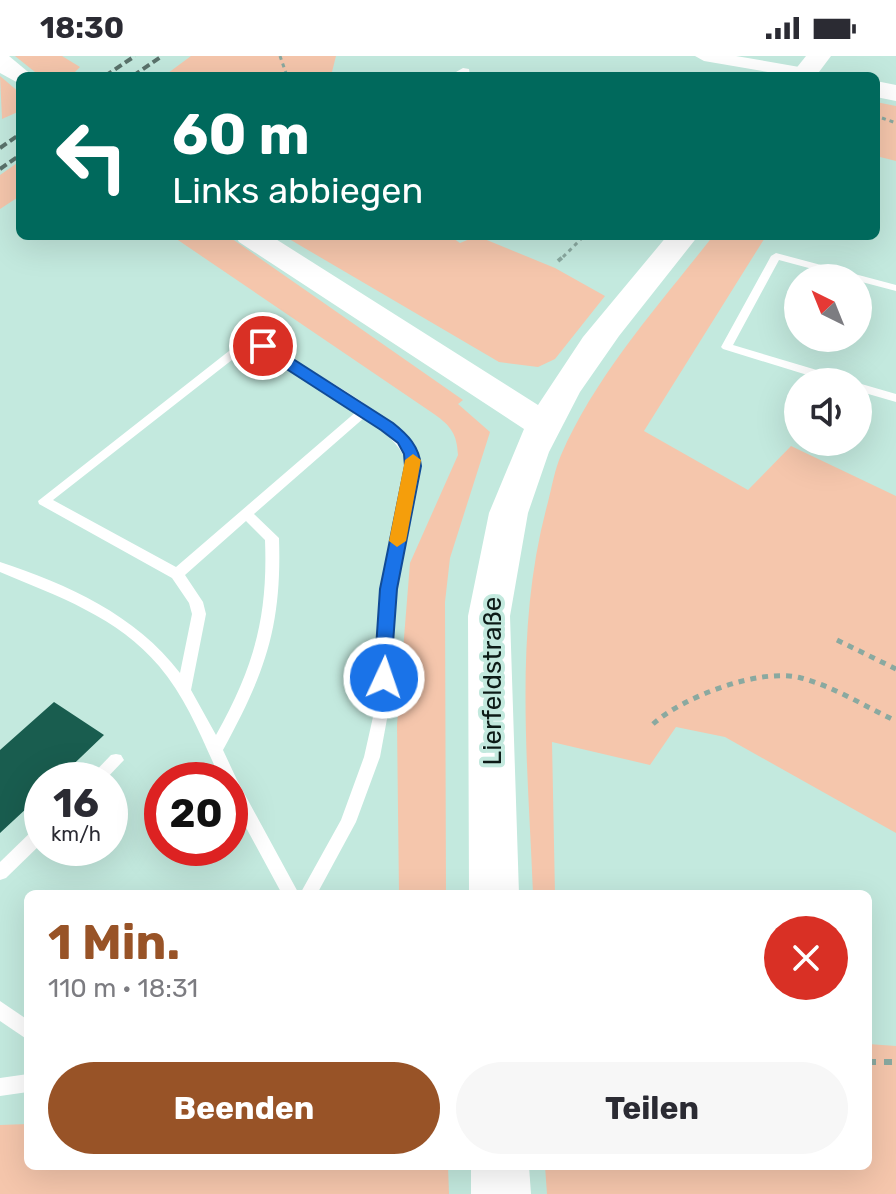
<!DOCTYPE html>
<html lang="de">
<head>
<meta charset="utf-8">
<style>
  body { margin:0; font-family:Rubik,sans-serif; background:#f7f7f7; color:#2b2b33; height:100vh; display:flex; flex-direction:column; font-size:30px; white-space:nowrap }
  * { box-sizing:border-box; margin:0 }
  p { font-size:26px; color:#7c7c81 }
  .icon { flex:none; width:44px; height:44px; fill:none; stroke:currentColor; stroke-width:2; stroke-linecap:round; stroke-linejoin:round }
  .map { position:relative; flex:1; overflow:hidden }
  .details { position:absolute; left:24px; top:834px; width:848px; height:280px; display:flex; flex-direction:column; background:#fff; border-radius:12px; box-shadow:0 8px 32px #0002 }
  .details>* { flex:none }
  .banner { position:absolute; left:16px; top:16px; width:864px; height:168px; border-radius:12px; box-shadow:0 8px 32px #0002; background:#00695c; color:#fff; overflow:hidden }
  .needle { width:52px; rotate:317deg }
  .controls { position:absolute; left:784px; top:208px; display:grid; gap:16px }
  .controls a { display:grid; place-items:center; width:88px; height:88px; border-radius:50%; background:#fff; box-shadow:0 8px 32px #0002; font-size:40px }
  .speed { position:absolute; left:24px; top:706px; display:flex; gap:16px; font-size:40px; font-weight:700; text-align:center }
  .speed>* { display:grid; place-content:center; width:104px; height:104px; border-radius:50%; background:#fff; box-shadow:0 8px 32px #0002; line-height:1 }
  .speed small { font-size:20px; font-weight:400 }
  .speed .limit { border:12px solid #d22; background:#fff; color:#111 }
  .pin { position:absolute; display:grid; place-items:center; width:68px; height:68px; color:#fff; margin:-34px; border:4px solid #fff; border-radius:50%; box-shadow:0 2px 8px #0007 }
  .me { position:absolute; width:88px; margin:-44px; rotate:3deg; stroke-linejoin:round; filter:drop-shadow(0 0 6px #0008) }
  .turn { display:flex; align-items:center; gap:28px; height:168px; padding:0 24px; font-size:36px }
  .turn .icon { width:104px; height:104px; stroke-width:2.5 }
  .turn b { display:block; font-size:56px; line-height:68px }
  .round { display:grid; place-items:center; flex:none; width:84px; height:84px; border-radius:42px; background:#f7f7f7 }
  .summary { display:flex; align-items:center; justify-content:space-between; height:136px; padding:0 24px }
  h1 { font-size:48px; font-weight:700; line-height:60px; color:#985327 }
  .primary-button { display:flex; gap:16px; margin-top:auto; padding:16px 24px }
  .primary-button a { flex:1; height:92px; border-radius:48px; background:#985327; color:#fff; font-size:32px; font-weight:700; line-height:92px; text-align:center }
  .primary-button a+a { background:#f7f7f7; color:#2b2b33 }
  .status { display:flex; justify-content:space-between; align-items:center; height:56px; padding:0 40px; background:#fff; direction:ltr }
  .status svg { height:22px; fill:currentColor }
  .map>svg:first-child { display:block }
  .green { fill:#f5c6ac }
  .building { fill:#195d4f }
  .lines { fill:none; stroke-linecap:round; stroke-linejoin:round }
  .path-far3 { stroke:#8aa9a0; stroke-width:3; stroke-dasharray:4 4; stroke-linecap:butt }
  .path-far2 { stroke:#8aa9a0; stroke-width:4; stroke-dasharray:5 5; stroke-linecap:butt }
  .path-far1 { stroke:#8aa9a0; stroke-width:5; stroke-dasharray:6 6; stroke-linecap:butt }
  .path { stroke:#8aa9a0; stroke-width:6; stroke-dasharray:8 8; stroke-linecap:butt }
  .lane { fill:#fff; fill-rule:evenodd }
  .street { fill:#fff; fill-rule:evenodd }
  .secondary { fill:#fff; fill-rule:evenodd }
  .rail { stroke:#5a726b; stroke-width:4; stroke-dasharray:8 4; stroke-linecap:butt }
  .route { fill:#1a73e8; stroke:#114b97; stroke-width:2 }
  .slow { fill:#f59e0b }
  .labels { text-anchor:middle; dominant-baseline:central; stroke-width:8; stroke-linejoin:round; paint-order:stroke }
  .street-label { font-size:26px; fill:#0d1b17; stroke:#c3e9de }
</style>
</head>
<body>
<div class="status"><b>18:30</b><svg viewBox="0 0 49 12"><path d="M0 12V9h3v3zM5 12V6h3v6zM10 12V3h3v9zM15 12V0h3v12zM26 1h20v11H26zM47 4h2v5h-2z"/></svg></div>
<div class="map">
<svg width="896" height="1138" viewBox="0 0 896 1138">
  <rect width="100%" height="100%" fill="#c3e9de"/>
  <g class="green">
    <path d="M15 0H62L80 11 71 20H40Z"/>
    <path d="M191 0H336L331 20H164Z"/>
    <path d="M0 20 20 37V55L2 63Z"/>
    <path d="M876 46 896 50V105L876 100Z"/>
    <path d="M20 105V140L0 153V119Z"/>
    <path d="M172 180H228L463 344 458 348 490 376 450 502 445 546 446 838H399L397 669 410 507 458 399C457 378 451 370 434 358Z"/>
    <path d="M284 180H450L460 187 477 180 555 212 605 240 555 303 538 311 499 306Z"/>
    <path d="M713 180H766L644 375 748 434 791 390 896 440V777L725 681 676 671 650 709 552 686 555 838H533C528 707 513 573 548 446 552 430 555 413 561 399 597 317 659 249 713 180Z"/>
    <path d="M868 988 896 990V1138H547L545 1110H868Z"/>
    <path d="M28 1068V1110H448L449 1138H0V1069Z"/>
  </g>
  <path class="building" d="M54 646 104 679 57 724H42V738L0 777V694Z"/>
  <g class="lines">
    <g class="path-far3">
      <path d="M280 0 287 20"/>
      <path d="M882 62 896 67"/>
      <path d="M563 201 584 180"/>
    </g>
    <path class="path-far2" d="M558 205 565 199"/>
    <g class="path-far1">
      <path d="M837 584 896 613"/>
      <path d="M653 668C683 641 760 611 801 622 833 630 866 651 896 665"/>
    </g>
    <path class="path" d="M868 1006H896"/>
    <g class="lane">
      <path d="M776 197 896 229V235L858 225V222H846L779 204 733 289 847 323 849 326H830L723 293 721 291 771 200Z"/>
      <path d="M263 287C278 292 292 303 306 311 346 336 398 362 419 406L395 533 389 652 380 701 356 766 317 838H300L341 764 364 701 375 652 381 533 407 406C398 386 382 374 365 361L254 458 279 482C282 571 265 617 223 694L237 724 299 838H282L230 742V724H221C203 685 187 643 159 610 118 561 57 540 0 516V506C67 528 136 559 180 617L192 558 189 547 172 522 39 448 38 445 229 295ZM261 294 357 355 176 511 53 444 237 300ZM246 465 265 484C268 561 254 611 216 679L191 634 206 558 203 546 185 519Z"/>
      <path d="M858 327 896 338V346L858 335Z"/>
      <path d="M116 698 121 699 124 704 105 724H87L111 699Z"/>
      <path d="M42 769V787L6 822 0 824V806L36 771Z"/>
      <path d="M0 945 28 964V984L0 965Z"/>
      <path d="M28 1018V1036L0 1040V1022Z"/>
    </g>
    <g class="street">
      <path d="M695 0H736L805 12 814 17 791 20 704 5Z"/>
      <path d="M463 12 469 13 470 20H449Z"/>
    </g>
    <g class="secondary">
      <path d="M0 0H9L33 20H20V28L0 17Z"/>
      <path d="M806 0H831L816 20H790Z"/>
      <path d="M876 25 896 29V45L876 41Z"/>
      <path d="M235 180H271L538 349 583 281 667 180H698L619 280 580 336 549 396 528 457 510 560 519 838H469L468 560 489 457 524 373 239 186Z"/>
      <path d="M471 1110H529L531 1138H471Z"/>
    </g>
    <g class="rail">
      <path d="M105 20 135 0"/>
      <path d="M133 20 162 0"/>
      <path d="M0 92 20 78"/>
      <path d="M0 113 20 99"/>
    </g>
  </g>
  <path class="route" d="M257 287H268L393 367C408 379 419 390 421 410L397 533 390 628 384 630 374 622 380 533 405 410 404 398 398 387 381 374 257 294Z"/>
  <path class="slow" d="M413 398 421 404 406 485 397 491 389 485 405 404Z"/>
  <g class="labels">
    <g class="street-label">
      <text transform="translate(492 625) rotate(-90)">Lierfeldstraße</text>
    </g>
  </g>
</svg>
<div class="controls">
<a><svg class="needle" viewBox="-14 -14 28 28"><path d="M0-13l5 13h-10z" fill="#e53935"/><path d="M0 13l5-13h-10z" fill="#7c7c81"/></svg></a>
<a><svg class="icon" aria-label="sound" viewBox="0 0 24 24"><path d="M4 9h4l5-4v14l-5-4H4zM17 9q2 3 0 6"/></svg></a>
</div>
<div class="speed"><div>16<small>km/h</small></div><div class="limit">20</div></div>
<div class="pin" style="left:263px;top:290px;background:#d93025"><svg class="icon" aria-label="arrive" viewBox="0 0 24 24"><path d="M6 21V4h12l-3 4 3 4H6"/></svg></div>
<svg class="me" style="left:384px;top:622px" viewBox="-20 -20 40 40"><circle r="17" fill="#1a73e8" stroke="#fff" stroke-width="3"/><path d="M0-11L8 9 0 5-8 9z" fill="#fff"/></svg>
<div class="banner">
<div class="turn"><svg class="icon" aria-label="left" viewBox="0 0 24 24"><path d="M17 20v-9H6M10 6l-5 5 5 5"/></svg><div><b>60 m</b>Links abbiegen</div></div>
</div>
<section class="details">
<div class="summary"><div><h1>1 Min.</h1><p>110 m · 18:31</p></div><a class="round" style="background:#d93025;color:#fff"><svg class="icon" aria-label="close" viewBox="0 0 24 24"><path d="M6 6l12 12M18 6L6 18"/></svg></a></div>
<div class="primary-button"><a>Beenden</a><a>Teilen</a></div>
</section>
</div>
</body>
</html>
